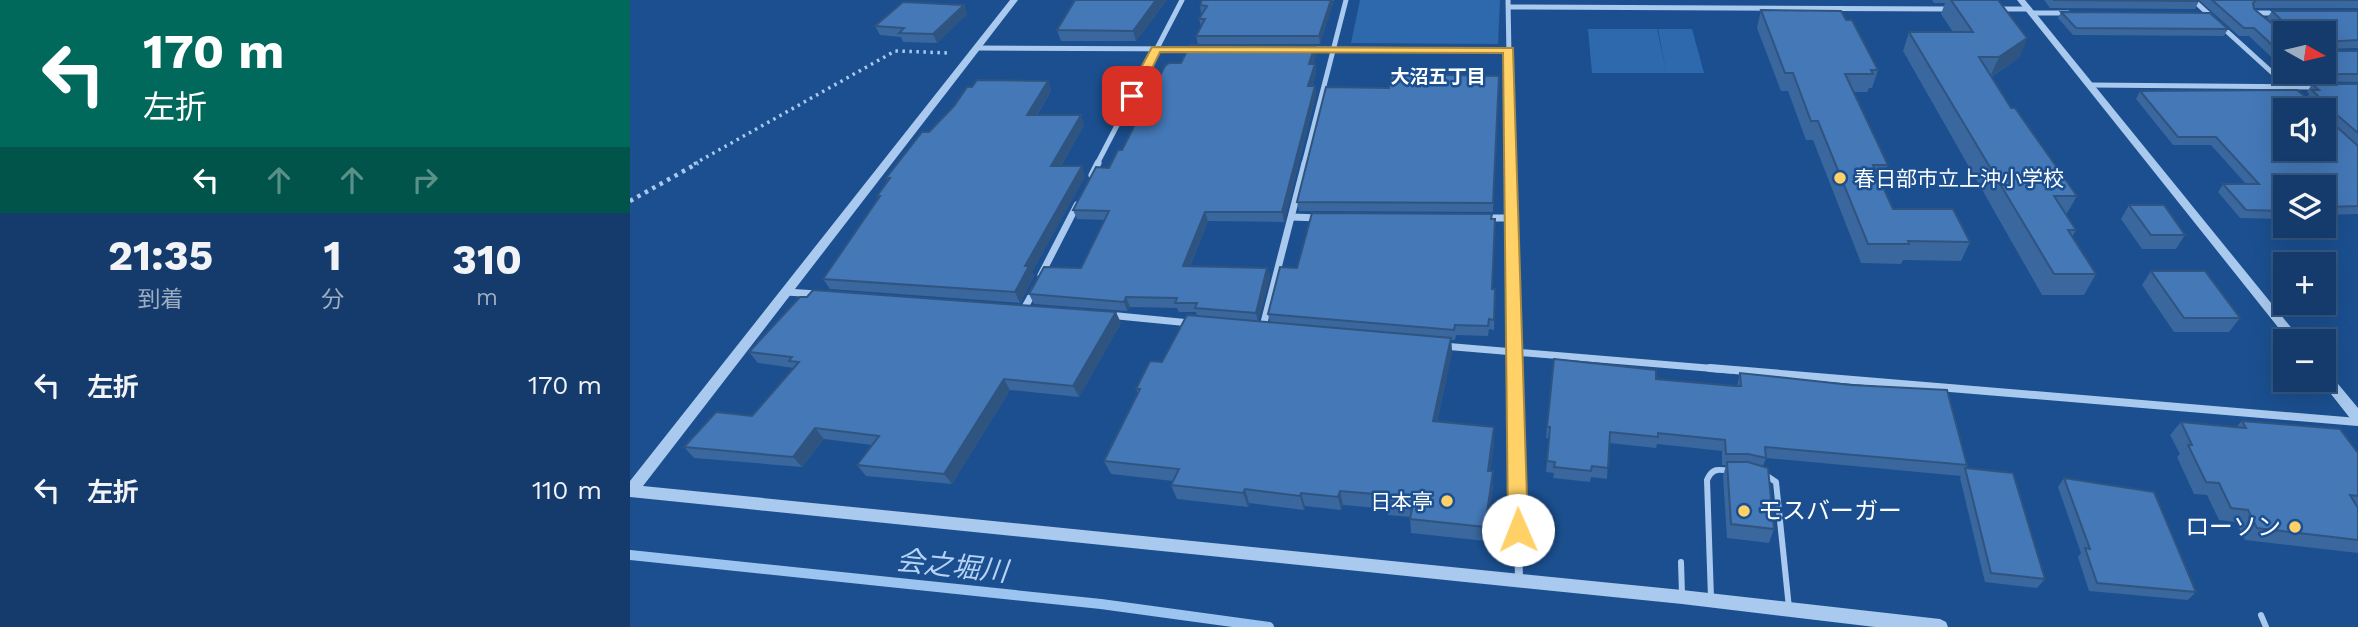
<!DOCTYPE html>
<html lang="ja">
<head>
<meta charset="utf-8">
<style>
  body { margin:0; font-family:"Work Sans","Noto Sans JP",sans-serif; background:#214673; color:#f1f3f6; height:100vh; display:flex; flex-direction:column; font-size:26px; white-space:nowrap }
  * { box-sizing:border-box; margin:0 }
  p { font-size:23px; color:#9dadc1 }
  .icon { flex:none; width:38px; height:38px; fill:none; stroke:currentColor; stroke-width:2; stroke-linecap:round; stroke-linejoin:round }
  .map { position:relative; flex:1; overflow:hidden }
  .details { display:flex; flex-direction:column; background:#143b6b; width:630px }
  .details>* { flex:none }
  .guide { background:#00695c; color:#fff; overflow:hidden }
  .needle { width:46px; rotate:98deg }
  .controls { position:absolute; left:1643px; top:21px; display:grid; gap:14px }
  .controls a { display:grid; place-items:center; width:63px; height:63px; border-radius:0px; background:#143b6b; box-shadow:0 7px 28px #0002,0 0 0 2px #33557e; font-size:35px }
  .pin { position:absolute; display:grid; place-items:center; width:60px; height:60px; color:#fff; margin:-30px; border-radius:14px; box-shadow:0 4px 10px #0006 }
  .me { position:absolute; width:77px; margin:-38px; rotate:359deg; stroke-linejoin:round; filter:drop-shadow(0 0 5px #0008) }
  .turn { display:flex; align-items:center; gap:24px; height:147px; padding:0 28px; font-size:32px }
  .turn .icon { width:91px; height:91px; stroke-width:2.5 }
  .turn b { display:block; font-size:49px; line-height:60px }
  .lanes { display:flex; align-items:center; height:66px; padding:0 28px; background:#0003; justify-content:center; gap:35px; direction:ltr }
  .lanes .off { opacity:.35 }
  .eta { display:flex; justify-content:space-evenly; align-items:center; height:119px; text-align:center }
  .eta b { font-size:42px; font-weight:700; line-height:49px }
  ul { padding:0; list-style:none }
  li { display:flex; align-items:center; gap:21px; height:105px; padding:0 28px }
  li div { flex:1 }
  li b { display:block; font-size:26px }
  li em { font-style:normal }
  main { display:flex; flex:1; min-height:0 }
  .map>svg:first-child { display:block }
  .green { fill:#2e69ad }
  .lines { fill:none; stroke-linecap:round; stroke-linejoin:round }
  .stream { stroke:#9cc4f0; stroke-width:10 }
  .path-far1 { stroke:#a9c9ee; stroke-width:3.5; stroke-dasharray:2.5 4.5; stroke-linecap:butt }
  .path { stroke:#a9c9ee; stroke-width:4.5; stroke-dasharray:3.5 5; stroke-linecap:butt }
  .service { stroke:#a9c9ee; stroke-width:6 }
  .minor-far2 { stroke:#a9c9ee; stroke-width:5 }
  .minor-far1 { stroke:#a9c9ee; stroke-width:7 }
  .minor { stroke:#a9c9ee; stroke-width:8 }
  .tertiary { fill:#a9c9ee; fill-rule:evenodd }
  .wall { fill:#3a679d }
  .shaded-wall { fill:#305480 }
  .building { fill:#4478b7; stroke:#305480; stroke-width:2; fill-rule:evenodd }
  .route { fill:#ffd166; stroke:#a68842; stroke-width:2 }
  .poi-dot { fill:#ffd166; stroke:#1b4f8f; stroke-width:2.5 }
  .labels { text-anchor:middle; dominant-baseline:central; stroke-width:5; stroke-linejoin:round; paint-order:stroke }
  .far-neighbourhood-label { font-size:19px; font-weight:bold; fill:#fff; stroke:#1b4f8f }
  .poi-label { font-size:21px; fill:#fff; stroke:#1b4f8f; text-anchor:start }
  .near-poi-label { font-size:24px; fill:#fff; stroke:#1b4f8f; text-anchor:start }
  .near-water-label { font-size:28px; font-style:italic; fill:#b5d3f5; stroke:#1b4f8f }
</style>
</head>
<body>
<main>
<section class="details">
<div class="guide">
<div class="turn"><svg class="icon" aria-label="left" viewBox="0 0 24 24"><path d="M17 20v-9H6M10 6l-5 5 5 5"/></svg><div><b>170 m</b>左折</div></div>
<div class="lanes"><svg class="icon" aria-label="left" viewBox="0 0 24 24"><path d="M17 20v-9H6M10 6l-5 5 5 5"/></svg><svg class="icon off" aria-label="ahead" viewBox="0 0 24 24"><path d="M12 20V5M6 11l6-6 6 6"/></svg><svg class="icon off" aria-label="ahead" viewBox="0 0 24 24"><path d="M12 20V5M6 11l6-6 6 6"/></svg><svg class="icon off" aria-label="right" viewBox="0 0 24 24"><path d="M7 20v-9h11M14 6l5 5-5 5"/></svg></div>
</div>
<div class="eta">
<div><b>21:35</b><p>到着</p></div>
<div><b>1</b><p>分</p></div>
<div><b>310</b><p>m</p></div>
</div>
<ul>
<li><svg class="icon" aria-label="left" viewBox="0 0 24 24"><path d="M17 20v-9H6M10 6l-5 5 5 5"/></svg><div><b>左折</b></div><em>170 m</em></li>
<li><svg class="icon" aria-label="left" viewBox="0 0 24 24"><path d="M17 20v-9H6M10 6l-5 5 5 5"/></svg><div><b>左折</b></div><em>110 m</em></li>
</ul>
</section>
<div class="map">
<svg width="1728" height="627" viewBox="0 0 1728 627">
  <rect width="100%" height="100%" fill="#1b4f8f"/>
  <g class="green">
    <path d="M730 0H870L868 44 721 43Z"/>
    <path d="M958 29H1027L1036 71 1028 29H1062L1074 73H962Z"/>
  </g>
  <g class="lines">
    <path class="stream" d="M0 555 471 604 639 627"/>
    <path class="path-far1" d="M64 164 265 51 320 53"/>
    <path class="path" d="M0 201 68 163"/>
    <g class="service">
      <path d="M1134 474 1146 482 1159 608"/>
      <path d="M1051 562 1052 594"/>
      <path d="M1081 598 1077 480C1082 468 1088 469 1100 471"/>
      <path d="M1631 615 1636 627"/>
    </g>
    <g class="minor-far2">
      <path d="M878 0 881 164"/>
      <path d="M1563 0 1583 18"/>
      <path d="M879 7 1321 9"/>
      <path d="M1368 9H1399"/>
      <path d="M1402 13H1438"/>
      <path d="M1626 16 1623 13H1649"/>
      <path d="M1592 27 1658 87"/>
      <path d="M348 48 568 49"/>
      <path d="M677 49 879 50"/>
      <path d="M1461 85 1688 87"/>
      <path d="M467 164 552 0"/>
      <path d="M674 164 716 0"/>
    </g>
    <g class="minor-far1">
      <path d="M881 163 885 370"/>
      <path d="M462 175 468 163"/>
      <path d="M662 217 689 218"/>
      <path d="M855 218H882"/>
      <path d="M411 275 447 205"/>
      <path d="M156 292 187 294"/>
      <path d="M395 307 405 289"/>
      <path d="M478 315 560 323"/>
      <path d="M632 330 675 163"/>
      <path d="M813 346 1101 370"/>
    </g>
    <g class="minor">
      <path d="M885 368 889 581"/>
      <path d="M1080 368 1728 422"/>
    </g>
    <g class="tertiary">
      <path d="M380 0H388L13 486 1052 590 1310 619 1316 622 1318 627H1245L1052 604 0 497V481Z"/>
      <path d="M1387 0H1395L1672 341H1659Z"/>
      <path d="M1694 371 1699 373 1728 408V423L1723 422 1690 380H1694Z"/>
    </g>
  </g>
  <g class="wall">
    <path d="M445 0H537L506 41H431L427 30Z"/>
    <path d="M704 0 690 44H568L566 36 571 26 569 19 573 13H571L570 5Z"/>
    <path d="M1302 0H1368L1397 38 1389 58 1361 77 1381 108 1447 196 1436 215 1446 230 1442 237 1466 274 1454 295H1412L1273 51 1279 32H1323L1311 14 1315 3H1304Z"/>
    <path d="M1414 0H1568L1569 1 1565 9 1420 8Z"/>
    <path d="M1569 0H1728V8H1623L1656 35V71L1619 36H1609Z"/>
    <path d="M334 5 337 14 307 43 273 42 271 37 250 35 245 26Z"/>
    <path d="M1131 10 1216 20 1248 70 1242 88H1239L1237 92H1223L1258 165 1251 183 1263 209 1340 242 1331 261 1273 260 1271 264 1231 263 1183 140H1176L1158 91H1151L1127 28Z"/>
    <path d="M1642 11H1728V48L1697 49 1699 51H1728V82L1666 81 1656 72H1694V33H1656V35L1637 18Z"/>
    <path d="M1431 12 1598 29 1594 36 1443 35 1428 18Z"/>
    <path d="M686 55 683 64H685L686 73 682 86H685L686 95 654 222 578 221 560 266 637 268 640 277 628 321 640 322 638 314 865 289 864 330 859 329 858 336 826 335 825 340H821L822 352 807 422 864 442 860 471H863V485L855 541 781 533 780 517 758 515 757 509 713 505 711 510 675 506 674 510 619 503 618 507 547 499 541 485 543 481 481 474 474 461 508 394 506 389 532 362 567 316 566 312H549L547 308 500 307 497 311 404 304 399 294 451 268 475 220 447 219 443 210 492 150 551 63Z"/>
    <path d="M869 76 863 212 669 211 667 202 759 88Z"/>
    <path d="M418 81 421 91 407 115 454 125 431 166 455 176 402 272 404 276 390 303 200 289 193 279 249 199 247 196 258 181 256 178 324 106Z"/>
    <path d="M1682 84H1728V214L1694 215V187H1656V219L1610 218 1588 192 1593 184H1616L1581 145H1543L1506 99 1510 91 1677 98 1679 94 1677 92Z"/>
    <path d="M1499 205 1555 235 1546 249H1512L1491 219Z"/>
    <path d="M1521 271 1610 318 1599 332H1544L1512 285Z"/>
    <path d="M491 323 449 397 380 390 322 484 236 476 227 465 242 445 194 439 172 467 64 458 54 447 122 416 164 368 128 363 119 352Z"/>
    <path d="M1110 373 1337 465 1336 468 1415 579 1407 588 1355 582 1330 478 1331 476 1136 458 1133 466 1144 529 1139 543 1097 538 1093 476 1096 465H1092V451L1027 444 1026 448 979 443 977 479 961 477 960 482 923 478 924 473 916 472 919 438H916L917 427 1026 379 1107 386Z"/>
    <path d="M1612 421 1728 453V553L1615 540 1606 522 1589 520 1577 495 1564 494 1547 457 1550 454 1540 435 1551 422 1606 427Z"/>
    <path d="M1434 478 1566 592 1558 600 1459 591 1448 557 1451 553 1428 487Z"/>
  </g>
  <g class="shaded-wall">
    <path d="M526 0H537L506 41 503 31Z"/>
    <path d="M701 0 704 1 690 44 689 36Z"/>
    <path d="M334 5 337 14 307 43 303 34Z"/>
    <path d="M1397 38 1389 58 1360 77 1369 57Z"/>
    <path d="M685 46 686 55 681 73 679 64Z"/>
    <path d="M685 64 686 73 679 94 678 86Z"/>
    <path d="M418 81 421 91 401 124 397 115Z"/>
    <path d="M685 86 686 95 654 222 652 212Z"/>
    <path d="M451 115 454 125 425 176 421 166Z"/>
    <path d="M452 166 455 176 402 272 404 276 390 303 385 292 395 266Z"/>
    <path d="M575 212 578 221 556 275 553 266Z"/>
    <path d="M637 268 640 277 628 323 626 313Z"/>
    <path d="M496 297 500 307 497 311 494 302Z"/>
    <path d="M486 312 491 323 449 397 443 386Z"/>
    <path d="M821 338 822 352 804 435 803 421Z"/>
    <path d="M374 379 380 390 322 484 314 474Z"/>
    <path d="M864 427V442L858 485V471Z"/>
    <path d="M185 428 194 439 172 467 163 457Z"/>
    <path d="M863 471V485L855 541V527Z"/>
    <path d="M615 489 619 503 618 507 613 493Z"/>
    <path d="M710 491 713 505 711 510 708 497Z"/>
    <path d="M671 493 675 506 674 510 670 496Z"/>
  </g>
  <g class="building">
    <path d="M445 0H526L503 31 427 30Z"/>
    <path d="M572 0H701L689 36H566L575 19H569L577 6 570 5Z"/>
    <path d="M1321 0H1368L1397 38 1369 57H1349L1381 108H1385L1447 196H1424L1446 230H1438L1466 274H1424L1279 32H1343Z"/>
    <path d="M1423 0H1568L1569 1 1424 0Z"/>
    <path d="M1582 0H1728H1627L1623 3 1624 9 1656 35V58L1624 28H1614Z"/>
    <path d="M273 2 334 5 303 34 269 33 274 28 245 26Z"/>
    <path d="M1131 10 1211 11 1216 20H1222L1248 70H1241L1243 74H1215L1258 165H1243L1263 209H1323L1340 242 1278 241 1279 244H1238L1188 121H1181L1163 73H1155Z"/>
    <path d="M1642 11H1728V40L1695 42 1694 47 1699 51H1728V74H1672L1670 72H1694V33H1665Z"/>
    <path d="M1431 12 1580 13 1598 29 1446 28Z"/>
    <path d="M560 45 685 46 679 64H685L678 86H685L652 212H575L553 266 637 268 626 313 565 308 567 303H545L547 298 496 297 494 302 399 294 414 267 451 268 479 211 443 210 466 167 479 168 488 150H492L535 66 539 63H551Z"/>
    <path d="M762 74 869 76 863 203 667 202 696 87 759 88Z"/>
    <path d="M347 80 418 81 397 115H451L421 166H452L395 266H399L385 292 193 279 250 196H247L260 178H256L292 132H299L324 106 337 87H342Z"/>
    <path d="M1682 84H1728V133L1699 108 1695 111 1696 117 1728 146V206L1694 207V187H1656V211L1616 210 1593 184H1629L1586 137H1548L1510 91 1667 90 1688 107 1693 101 1682 90H1689ZM1656 110H1694V149H1656Z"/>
    <path d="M1499 205H1534L1555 235H1521Z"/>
    <path d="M682 213 862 214 861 219H865L862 289H865L864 320 859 319 858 326 825 325 824 330 638 314 650 267 667 268Z"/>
    <path d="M1521 271H1575L1610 318H1554Z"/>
    <path d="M183 290 486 312 443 386 374 379 314 474 227 465 249 436 185 428 163 457 54 447 86 412 122 416 169 362 159 361 162 357 119 352 170 297H177Z"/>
    <path d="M557 315 821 338 803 421 864 427 858 471H863L855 527 780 519 783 504 756 501 757 495 710 491 708 497 671 493 670 496 615 489 613 493 541 485 549 469 474 461 510 389H506L520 361 532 362Z"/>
    <path d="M924 359 1026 370V379L1105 386H1111L1110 373 1221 385 1317 390 1337 465 1135 447 1136 458 1118 454H1096L1095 440 1028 433V437L980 432 978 468 962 466 961 471 924 467 925 462 917 461 920 427H917Z"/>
    <path d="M1612 421 1710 429 1728 453V496L1720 495 1728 508V540L1627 528 1618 510 1601 508 1589 483 1576 482 1558 445H1562L1551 422 1616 428Z"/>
    <path d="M1097 462H1118L1138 468 1144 529 1101 524Z"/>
    <path d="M1335 468 1383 473 1415 579 1361 573Z"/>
    <path d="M1434 478 1524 492 1566 592 1467 583 1455 548 1460 549Z"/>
  </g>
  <path class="route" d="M522 47 883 48 898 530 895 536 888 538 881 536 878 530 873 53 530 52 507 99H498L496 96Z"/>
  <g class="poi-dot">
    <circle cx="1210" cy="178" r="7"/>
    <circle cx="817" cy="501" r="7"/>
    <circle cx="1114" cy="511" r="7"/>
    <circle cx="1665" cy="527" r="7"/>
  </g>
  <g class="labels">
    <g class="far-neighbourhood-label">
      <text x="808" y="76">大沼五丁目</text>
    </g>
    <g class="poi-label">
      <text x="1224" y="178">春日部市立上沖小学校</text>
      <text x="803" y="501" text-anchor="end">日本亭</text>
    </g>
    <g class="near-poi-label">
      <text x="1128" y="511">モスバーガー</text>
      <text x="1651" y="527" text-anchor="end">ローソン</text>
    </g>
    <g class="near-water-label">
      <text transform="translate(322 566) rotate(6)">会之堀川</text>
    </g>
  </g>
</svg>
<div class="controls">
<a><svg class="needle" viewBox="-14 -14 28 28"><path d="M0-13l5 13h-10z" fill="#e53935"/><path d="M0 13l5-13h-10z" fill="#9dadc1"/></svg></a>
<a><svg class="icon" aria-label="sound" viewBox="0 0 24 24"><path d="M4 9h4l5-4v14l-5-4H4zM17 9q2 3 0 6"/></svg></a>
<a><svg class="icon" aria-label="layers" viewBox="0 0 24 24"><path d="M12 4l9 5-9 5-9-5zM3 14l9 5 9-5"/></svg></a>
<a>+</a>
<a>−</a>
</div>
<div class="pin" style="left:502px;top:96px;background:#d93025"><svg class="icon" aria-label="arrive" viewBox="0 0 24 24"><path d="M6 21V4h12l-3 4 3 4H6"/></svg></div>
<svg class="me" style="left:888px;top:530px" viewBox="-20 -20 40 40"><circle r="19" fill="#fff"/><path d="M0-13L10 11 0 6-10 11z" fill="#ffd166"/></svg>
</div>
</main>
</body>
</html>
